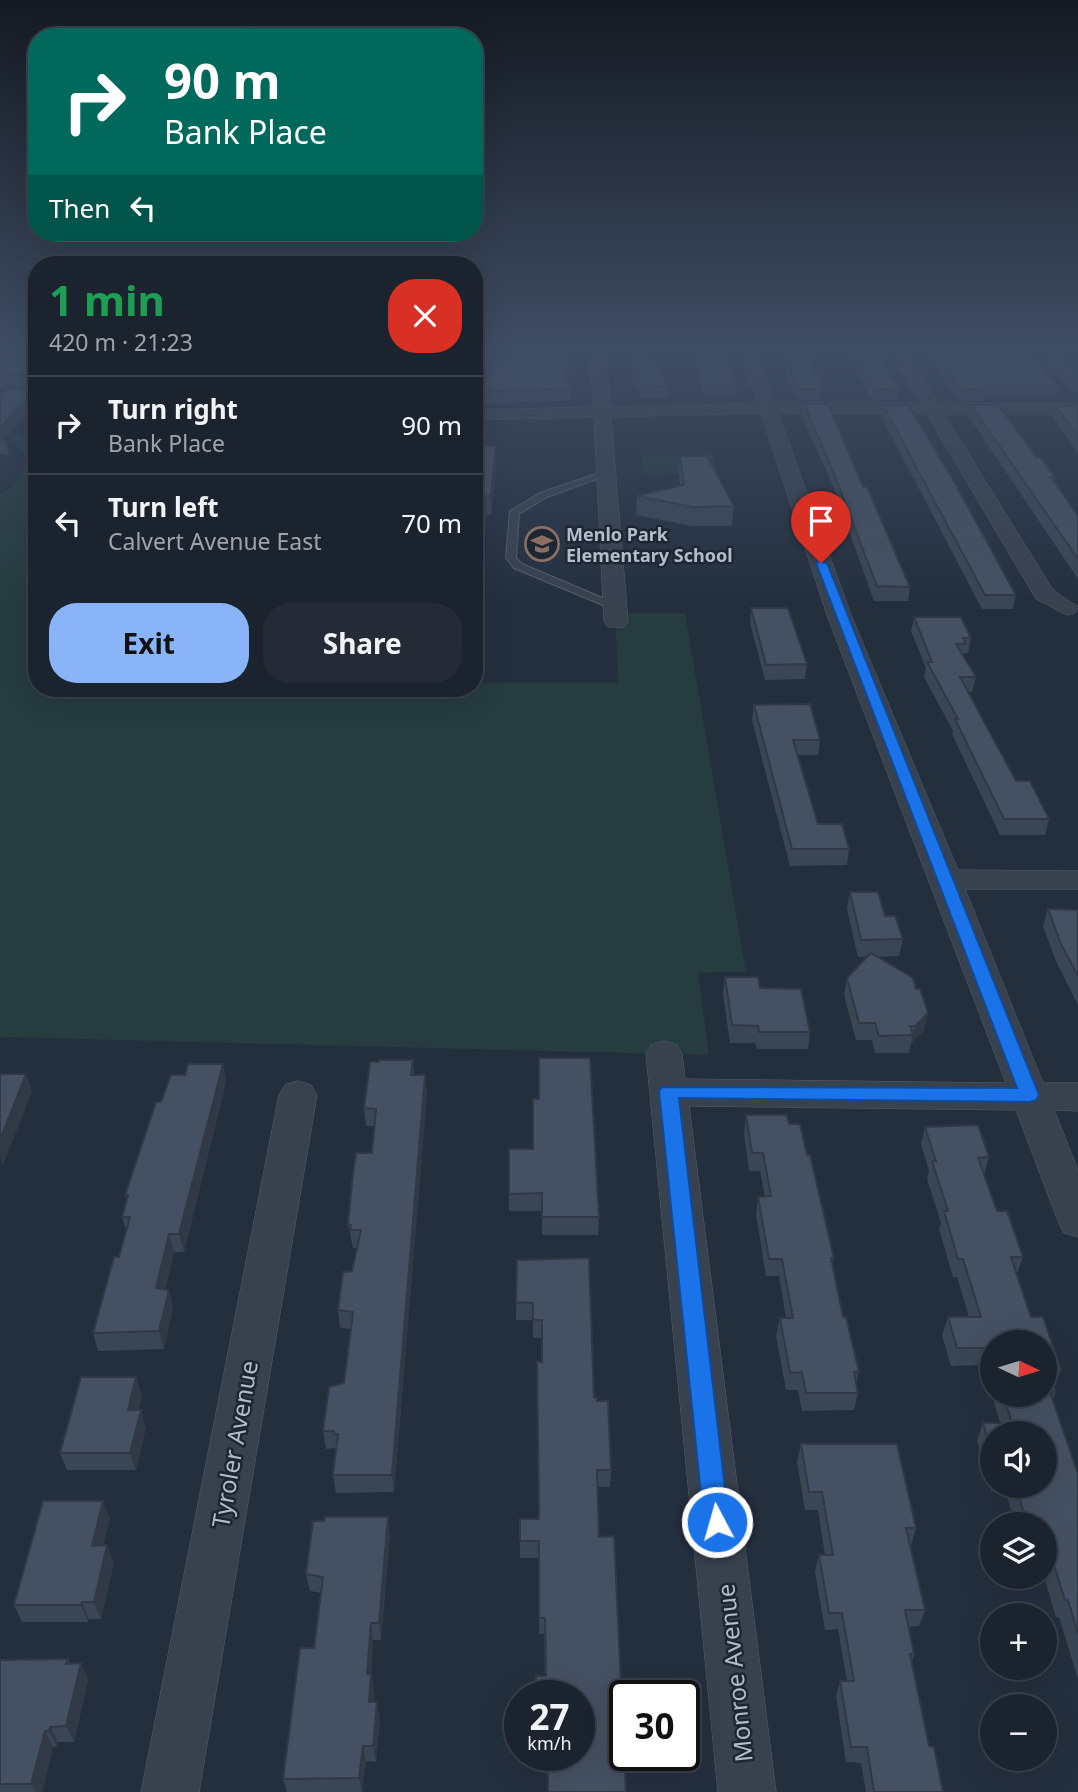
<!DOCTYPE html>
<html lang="en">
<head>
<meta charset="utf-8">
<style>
  body { margin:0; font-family:"Noto Sans",sans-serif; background:#242b36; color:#f1f3f6; height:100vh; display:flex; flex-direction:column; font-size:26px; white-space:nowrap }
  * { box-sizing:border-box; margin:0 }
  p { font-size:23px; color:#a0a4aa }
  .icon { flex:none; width:38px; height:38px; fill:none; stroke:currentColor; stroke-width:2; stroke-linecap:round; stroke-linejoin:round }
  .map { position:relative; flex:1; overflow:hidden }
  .side { position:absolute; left:28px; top:256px; width:455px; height:441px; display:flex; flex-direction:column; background:#1b232e; border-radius:28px; box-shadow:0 7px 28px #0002,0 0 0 2px #39404a }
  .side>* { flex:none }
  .guide { position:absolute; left:28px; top:28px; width:455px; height:214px; border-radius:28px; box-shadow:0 7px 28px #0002,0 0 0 2px #39404a; background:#00695c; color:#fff; overflow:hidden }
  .needle { width:46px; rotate:94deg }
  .tools { position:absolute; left:980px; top:1330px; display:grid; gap:14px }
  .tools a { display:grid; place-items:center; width:77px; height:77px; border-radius:50%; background:#1b232e; box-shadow:0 7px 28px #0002,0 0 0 2px #39404a; font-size:35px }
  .speed { position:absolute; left:504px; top:1680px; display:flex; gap:14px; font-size:35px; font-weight:700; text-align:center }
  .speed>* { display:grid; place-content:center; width:91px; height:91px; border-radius:50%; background:#1b232e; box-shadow:0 7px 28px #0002,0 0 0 2px #39404a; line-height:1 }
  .speed small { font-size:18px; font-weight:400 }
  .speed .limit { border:4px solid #111; border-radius:10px; background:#fff; color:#111 }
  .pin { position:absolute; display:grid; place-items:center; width:60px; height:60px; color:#fff; margin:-72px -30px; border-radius:50% 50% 50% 0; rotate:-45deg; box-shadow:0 0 7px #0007 }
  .pin .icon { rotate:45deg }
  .me { position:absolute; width:77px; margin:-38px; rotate:354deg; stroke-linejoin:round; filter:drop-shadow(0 0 5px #0008) }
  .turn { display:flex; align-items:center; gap:24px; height:147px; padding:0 21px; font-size:32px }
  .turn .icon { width:91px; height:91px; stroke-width:2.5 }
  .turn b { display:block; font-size:49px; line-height:60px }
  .then { display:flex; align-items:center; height:66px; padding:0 21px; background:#0003; gap:14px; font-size:26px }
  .round { display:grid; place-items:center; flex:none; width:74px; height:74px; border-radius:28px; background:#242b36 }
  .headline { display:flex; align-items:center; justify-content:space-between; height:119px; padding:0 21px }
  h1 { font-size:42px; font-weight:700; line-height:52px; color:#1e9e55 }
  .action { display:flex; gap:14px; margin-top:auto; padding:14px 21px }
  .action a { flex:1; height:80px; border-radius:28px; background:#8ab4f8; color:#111; font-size:28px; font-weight:700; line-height:80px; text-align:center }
  .action a+a { background:#242b36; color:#f1f3f6 }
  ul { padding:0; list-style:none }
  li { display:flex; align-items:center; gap:21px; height:98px; padding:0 21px; border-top:2px solid #39404a }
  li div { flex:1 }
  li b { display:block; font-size:26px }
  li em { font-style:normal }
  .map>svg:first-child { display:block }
  .green { fill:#263c3f }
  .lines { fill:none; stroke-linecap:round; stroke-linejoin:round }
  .lane-casing { stroke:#565f6c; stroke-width:2 }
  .street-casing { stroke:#565f6c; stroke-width:1 }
  .lane { fill:#38414e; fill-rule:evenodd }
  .street { fill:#38414e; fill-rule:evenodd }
  .wall { fill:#3b4654; fill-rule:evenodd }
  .shaded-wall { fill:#303945 }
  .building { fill:#455162; stroke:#303945; stroke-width:2 }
  .route { fill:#1a73e8; stroke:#114b97; stroke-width:2 }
  .labels { text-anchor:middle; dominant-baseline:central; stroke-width:5; stroke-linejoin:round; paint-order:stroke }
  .far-poi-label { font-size:18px; font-weight:bold; fill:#b4bcc9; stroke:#1d2633; text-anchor:start }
  .near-street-label { font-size:24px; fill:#b4bcc9; stroke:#1d2633 }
</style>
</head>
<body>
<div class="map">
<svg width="1078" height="1792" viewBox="0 0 1078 1792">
  <rect width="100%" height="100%" fill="#242f3e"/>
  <g class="green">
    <path d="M8 434H37V688H474V683H618L615 613H685L746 972 698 973 709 1055 0 1037V494L12 487 28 460Z"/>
    <path d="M712 454 717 473 644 474 641 455Z"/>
  </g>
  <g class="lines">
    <g class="lane-casing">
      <path id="lane" d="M602 472 610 474 547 497 519 514 516 558 522 564 619 605V609L615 610 514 568 506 558 510 511 540 493Z"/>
    </g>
    <g class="street-casing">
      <g id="street">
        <path d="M590 351H606L610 407 757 403 740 351H756L774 403H921L890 351H906L938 403 1078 404V414H944L1053 590 1078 607 1075 613 1067 615 1036 599 927 414 778 413 851 615 958 870 1078 871V889H965L1043 1083H1078V1111L1054 1110 1078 1170V1237L1064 1233 1058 1221 1016 1110 689 1106 776 1792H718L646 1054 651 1045 664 1041 677 1045 682 1054 685 1079 1006 1083 827 615 761 413 611 417 628 622 624 627H608L604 622 594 417 474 420V410L593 407Z"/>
        <path d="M1039 351H1056L1078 376V391L1072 390Z"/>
        <path d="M298 1081 311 1085 317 1095 199 1792H141L279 1095 285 1085Z"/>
      </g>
    </g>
    <use href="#lane" class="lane"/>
    <use href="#street" class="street"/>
  </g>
  <g class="wall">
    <path d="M0 351H37V355L0 354Z"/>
    <path d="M570 351V375H566L570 388V400L483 404 482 392Z"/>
    <path d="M629 351H649L667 386V398H641L632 376Z"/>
    <path d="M693 351H725L736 385 735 397H704Z"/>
    <path d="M777 351H807L822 389 820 400H797Z"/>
    <path d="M846 351H877L898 389 897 400H872Z"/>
    <path d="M926 351H1030L1058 386 1056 397H985L984 401H958Z"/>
    <path d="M37 357V388L0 387V359H34Z"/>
    <path d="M37 389V406L17 423V425L2 439 6 443 9 455 0 454V394Z"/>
    <path d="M804 404 863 487 910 587 908 601H874L833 486 802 416Z"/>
    <path d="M883 405 1016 595 1013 609H982L881 416Z"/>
    <path d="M971 405 1036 457 1055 477 1054 481 1078 516V579L969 417Z"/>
    <path d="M1078 405V453L1054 419 1056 407Z"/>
    <path d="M474 446H496L497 464 491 515H487L485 522H475L474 529Z"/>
    <path d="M680 456 734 506 732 526H692L636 515 637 496 680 486 679 474Z"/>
    <path d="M751 608 807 664 805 679 765 680 750 623Z"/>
    <path d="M914 617 971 638 968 653H964V656L976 677 972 692H968L1016 781 1049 819 1045 835H1000L952 734 953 731 924 677 926 668 911 631Z"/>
    <path d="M754 705 820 740 818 755H798L818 824 849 849 847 865 790 866 752 720Z"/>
    <path d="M850 892 885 916 903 939 899 956 876 957 924 1031 911 1043 909 1053H875L872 1040H856L844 995 847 978 867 957H858L847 909Z"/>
    <path d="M1048 909 1078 910V1005L1056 961 1043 926Z"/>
    <path d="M725 977 760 988 810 1032 808 1049H757L755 1043H730L723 994Z"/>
    <path d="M413 1060 414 1075H425L427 1093 394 1492 336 1493 333 1475 336 1448 326 1449 323 1431 344 1383 351 1329 340 1328 338 1310 352 1271 357 1248H353L348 1224 372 1153 374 1126H366L364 1108 379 1062Z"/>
    <path d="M223 1064 226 1082 184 1252H174L165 1290H169L173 1308 164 1349 98 1351 93 1333 119 1257 126 1231 122 1217 127 1201 125 1195 161 1102 185 1075Z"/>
    <path d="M746 1115 789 1124 807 1155 834 1258 832 1266 843 1317 859 1372 856 1383 858 1393 854 1410 802 1411 798 1390H786L776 1336 780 1318H786L779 1276H766L756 1214 758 1197 765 1196 760 1171H749L744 1133Z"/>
    <path d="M925 1127 989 1157 984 1175 997 1211 1023 1257 1017 1274 1031 1317 1061 1370 1054 1388 1056 1392 1053 1399 1078 1474V1679L1059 1617H1056L1044 1577 1045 1524H1015L1005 1490 991 1491 977 1441 983 1423H1000L990 1389H986L980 1365 951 1366 942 1335 948 1317H969L957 1277H953L939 1229 941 1223 927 1179 929 1171 921 1144ZM992 1342 1045 1395H992ZM992 1433 1045 1486H992Z"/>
    <path d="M509 1149 599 1217 598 1235H542V1211H509Z"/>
    <path d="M589 1258 594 1398H597V1401H608L611 1470 610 1487H597L599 1537 614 1536 626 1792H548V1765L544 1766V1755H579V1696H536V1676H545L544 1634H539V1558H520V1519H539L537 1362H542V1338H533V1320H516L517 1260Z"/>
    <path d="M142 1395 138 1410 146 1427 136 1470H67L60 1453Z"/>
    <path d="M801 1444 916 1528 911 1545 925 1610 919 1626 909 1627 914 1654 912 1662 929 1746 943 1792H866L861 1763 846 1762 836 1697 840 1681H847L838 1629 825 1630 815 1572 819 1555H825L818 1510H805L797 1461Z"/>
    <path d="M110 1518 103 1546 114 1562 101 1619H89L88 1622H22L14 1605Z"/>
    <path d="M390 1534 381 1640H373L371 1674 374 1690 373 1702 380 1718 376 1762 366 1761 362 1792H287L283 1779 314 1648 321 1593 310 1591 306 1574Z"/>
    <path d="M68 1659 70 1664 81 1663 88 1680 74 1742H58L57 1747H53L42 1792H0V1660Z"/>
  </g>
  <g class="shaded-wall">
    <path d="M37 392V406L17 423V425L0 441V426L12 413Z"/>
    <path d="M496 446 497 464 491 515V496Z"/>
    <path d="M486 496 487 515 485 522V503Z"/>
    <path d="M475 503V522L474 529V507Z"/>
    <path d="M928 1013 924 1031 911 1043 915 1026Z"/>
    <path d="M223 1064 226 1082 184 1252 179 1234Z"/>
    <path d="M26 1074 32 1092 3 1165 0 1156V1140Z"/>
    <path d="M425 1075 427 1093 394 1492 392 1475Z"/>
    <path d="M169 1234 174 1252 161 1306 156 1288Z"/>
    <path d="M169 1290 173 1308 164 1349 159 1331Z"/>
    <path d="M136 1377 142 1395 134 1427 128 1410Z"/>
    <path d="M141 1410 146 1427 136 1470 130 1453Z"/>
    <path d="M103 1501 110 1518 99 1563 92 1546Z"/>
    <path d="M388 1517 390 1534 381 1640 379 1623Z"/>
    <path d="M107 1545 114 1562 101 1619 94 1602Z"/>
    <path d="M82 1602 89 1619 88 1622 81 1605Z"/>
    <path d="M371 1623 373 1640 370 1690 367 1674Z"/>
    <path d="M81 1663 88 1680 74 1742 66 1726Z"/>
    <path d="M371 1674 374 1690 372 1718 369 1702Z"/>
    <path d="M377 1702 380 1718 376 1762 373 1746Z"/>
    <path d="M50 1727 58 1742 57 1747 49 1731Z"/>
    <path d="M45 1731 53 1747 42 1792H36L31 1784Z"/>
    <path d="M363 1746 366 1761 362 1792 359 1778Z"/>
  </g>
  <g class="building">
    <path d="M488 351H570V364H563L570 388 482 392Z"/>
    <path d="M631 351H649L667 386 642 387 632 365Z"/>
    <path d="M696 351H725L736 385H705Z"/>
    <path d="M783 351H807L822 389H798Z"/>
    <path d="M853 351H877L898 389H874Z"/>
    <path d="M935 351H1030L1058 386 983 385 986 389H961Z"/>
    <path d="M37 357V376L0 375V359H34Z"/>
    <path d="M8 388 37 389V392L12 413H15L0 426V394Z"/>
    <path d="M804 404H828L863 487H867L910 587 877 586 834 474Z"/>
    <path d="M883 405H908L952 478 1016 595H985Z"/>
    <path d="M971 405H998L1036 457H1040L1055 477H1051L1078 516V559Z"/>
    <path d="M1078 405V437L1056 407Z"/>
    <path d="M0 436 6 443 0 442Z"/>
    <path d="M474 446H496L491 496H486L485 503H475L474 507Z"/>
    <path d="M680 456H707L734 506 693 507 637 496 684 485Z"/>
    <path d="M751 608H788L807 664 766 665Z"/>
    <path d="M914 617H961L971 638H963L966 644H956L976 677H960L1016 781H1030L1049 819H1004L955 719H958L927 662H932Z"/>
    <path d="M810 704 820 740H793L818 824H842L849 849H792L754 705Z"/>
    <path d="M850 892H878L885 916H895L903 939 861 940Z"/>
    <path d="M1048 909 1078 910V976L1061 944Z"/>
    <path d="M871 953 913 978 916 989H920L928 1013 915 1026H910L913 1035 879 1036 875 1023H859L847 978Z"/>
    <path d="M725 977H758L760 988 801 989 810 1032H759L758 1026 732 1025Z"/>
    <path d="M539 1058H590L599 1217H542V1193L509 1194V1149H533V1099H539Z"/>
    <path d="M379 1060H413L411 1075H425L392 1475H333L338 1434H334V1431H323L329 1387 344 1383 353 1312 338 1310 343 1272 352 1271 361 1230H350L351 1225 348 1224 352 1182 356 1153H372L376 1109 364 1108 370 1062H379Z"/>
    <path d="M188 1064H223L179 1234H169L156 1288 169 1290 159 1331 93 1333 114 1257H119L130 1217H122L128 1195H125L156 1102H161L171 1075H185Z"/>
    <path d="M0 1074H26L0 1140Z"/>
    <path d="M746 1115H787L789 1124H800L807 1155H810L834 1258H831L843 1317H846L859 1372H854L858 1393H806L802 1372 790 1373 780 1318H793L782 1259H769L758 1197 771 1196 763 1153H752Z"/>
    <path d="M978 1125 989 1157 978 1158 997 1211H1007L1023 1257H1011L1031 1317H1043L1061 1370 1048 1371 1056 1392H1050L1078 1474V1634L1068 1600H1065L1045 1537V1524H1027L1016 1486H1045V1433H992V1454L983 1423H1012L1003 1395H1045V1342H992V1371L985 1348H957L948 1317H981L963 1259H958L944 1211H948L932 1161H936L925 1127Z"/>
    <path d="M589 1258 594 1398H597V1401H608L611 1470H597L599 1537 614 1536 626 1792H548V1755H579V1696H536V1676H546L545 1618H539V1541H520V1519H539L537 1362H542V1320H533V1303L516 1302 517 1260Z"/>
    <path d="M81 1377H136L128 1410H141L130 1453H60Z"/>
    <path d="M801 1444H897L916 1528H906L925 1610H905L914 1654H910L929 1746 934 1747 943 1792H874L867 1747H851L840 1681H854L842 1613H829L819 1555H833L822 1492H809Z"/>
    <path d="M43 1501H103L92 1546 107 1545 94 1602H82L81 1605H14Z"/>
    <path d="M325 1517H388L379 1623H371L367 1674H371L369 1702H377L373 1746H363L359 1778 283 1779 300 1648H314L323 1577 306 1574 313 1521H324Z"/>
    <path d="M68 1659 66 1664 81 1663 66 1726 50 1727 49 1731H45L31 1784H0V1660Z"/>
  </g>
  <linearGradient id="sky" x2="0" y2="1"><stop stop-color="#141a22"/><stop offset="0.58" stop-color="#3f4d63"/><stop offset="1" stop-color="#3f4d63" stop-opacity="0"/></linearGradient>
  <rect width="1078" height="602" fill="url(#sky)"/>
  <path class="route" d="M817 561 827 563 1039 1095 1036 1100 1030 1102 679 1098 729 1522 726 1531 717 1535 708 1531 704 1522 659 1091 662 1087 1017 1088 816 563Z"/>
  <defs>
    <g id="school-ring" transform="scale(1.75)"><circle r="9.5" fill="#1d2633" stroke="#8d6e63" stroke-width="1.5"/><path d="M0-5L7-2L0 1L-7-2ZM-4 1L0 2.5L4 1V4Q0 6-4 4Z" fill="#8d6e63"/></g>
  </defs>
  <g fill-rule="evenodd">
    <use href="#school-ring" x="542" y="544"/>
  </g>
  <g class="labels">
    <g class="far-poi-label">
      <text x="566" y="534">Menlo Park<tspan x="566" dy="21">Elementary School</tspan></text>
    </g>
    <g class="near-street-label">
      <text transform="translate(234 1444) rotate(-80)">Tyroler Avenue</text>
      <text transform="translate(734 1673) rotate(-96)">Monroe Avenue</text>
    </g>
  </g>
</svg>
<div class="tools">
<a><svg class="needle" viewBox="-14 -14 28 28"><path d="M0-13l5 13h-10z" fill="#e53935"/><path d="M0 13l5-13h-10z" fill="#a0a4aa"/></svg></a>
<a><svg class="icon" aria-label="sound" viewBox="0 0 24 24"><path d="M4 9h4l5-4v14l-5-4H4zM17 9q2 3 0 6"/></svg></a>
<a><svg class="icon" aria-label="layers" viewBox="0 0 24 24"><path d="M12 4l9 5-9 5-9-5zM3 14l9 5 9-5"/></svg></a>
<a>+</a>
<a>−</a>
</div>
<div class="speed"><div>27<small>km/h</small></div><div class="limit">30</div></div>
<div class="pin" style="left:821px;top:563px;background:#d93025"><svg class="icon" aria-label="arrive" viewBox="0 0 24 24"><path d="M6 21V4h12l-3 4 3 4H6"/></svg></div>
<svg class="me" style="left:717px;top:1522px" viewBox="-20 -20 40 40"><circle r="17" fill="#1a73e8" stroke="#fff" stroke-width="3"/><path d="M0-11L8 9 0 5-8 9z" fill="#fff"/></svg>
<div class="guide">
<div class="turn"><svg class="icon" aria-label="right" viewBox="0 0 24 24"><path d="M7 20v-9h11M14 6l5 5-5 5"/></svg><div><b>90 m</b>Bank Place</div></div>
<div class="then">Then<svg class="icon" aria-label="left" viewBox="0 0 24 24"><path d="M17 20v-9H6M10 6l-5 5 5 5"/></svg></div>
</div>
<section class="side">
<div class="headline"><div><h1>1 min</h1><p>420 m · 21:23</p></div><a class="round" style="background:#d93025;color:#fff"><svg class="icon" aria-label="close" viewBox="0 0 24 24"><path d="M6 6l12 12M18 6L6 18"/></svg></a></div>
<ul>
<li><svg class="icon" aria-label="right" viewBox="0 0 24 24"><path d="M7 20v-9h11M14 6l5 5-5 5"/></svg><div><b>Turn right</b><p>Bank Place</p></div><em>90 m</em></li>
<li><svg class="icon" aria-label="left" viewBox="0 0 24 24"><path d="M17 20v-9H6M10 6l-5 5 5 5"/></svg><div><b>Turn left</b><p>Calvert Avenue East</p></div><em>70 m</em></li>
</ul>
<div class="action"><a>Exit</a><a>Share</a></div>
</section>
</div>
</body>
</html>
